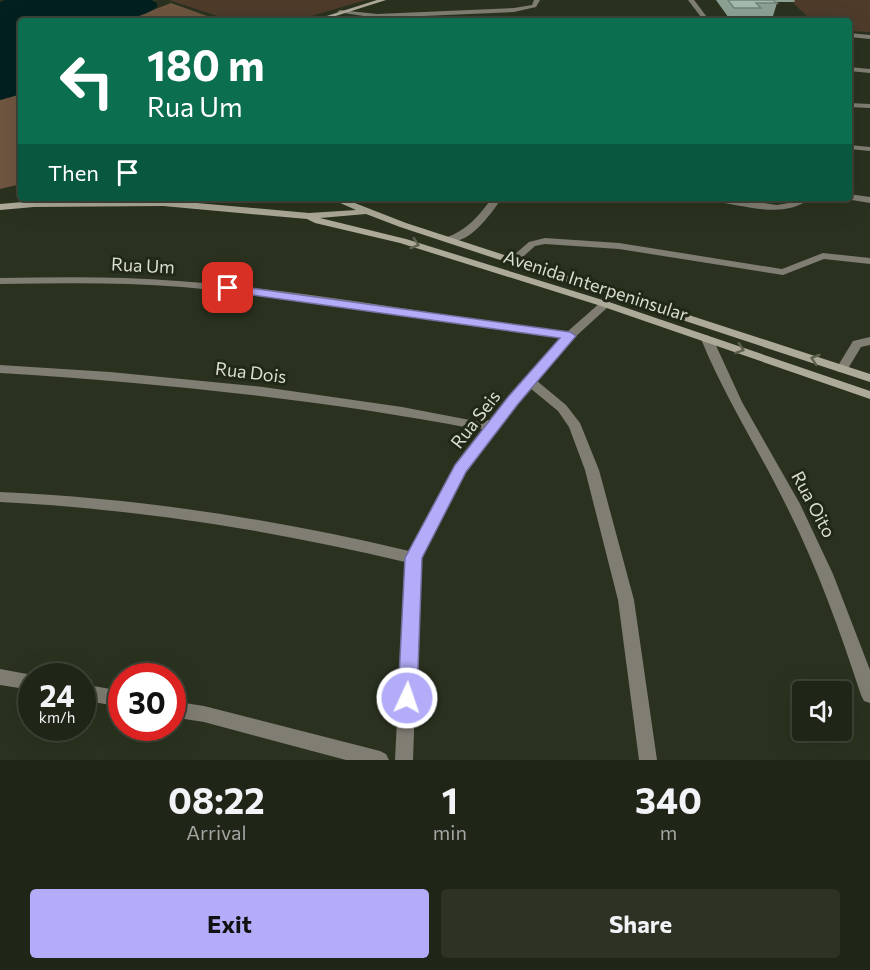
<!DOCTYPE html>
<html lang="en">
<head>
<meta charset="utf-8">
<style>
  body { margin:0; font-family:Commissioner,sans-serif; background:#2d3224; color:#f1f3f6; height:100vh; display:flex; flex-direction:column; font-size:22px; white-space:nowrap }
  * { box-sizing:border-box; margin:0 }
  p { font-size:20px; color:#a2a5a1 }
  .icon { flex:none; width:33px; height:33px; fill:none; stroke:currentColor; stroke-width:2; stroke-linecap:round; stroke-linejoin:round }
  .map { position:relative; height:760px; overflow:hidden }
  .side { display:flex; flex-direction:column; background:#202617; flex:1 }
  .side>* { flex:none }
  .top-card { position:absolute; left:18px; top:18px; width:834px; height:183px; border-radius:6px; box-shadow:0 6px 24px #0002,0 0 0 2px #3d4336; background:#0b6e4f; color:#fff; overflow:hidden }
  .controls { position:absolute; left:792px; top:681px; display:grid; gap:12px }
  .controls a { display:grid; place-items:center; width:60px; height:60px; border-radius:6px; background:#202617; box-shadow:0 6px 24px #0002,0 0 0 2px #3d4336; font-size:30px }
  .speed { position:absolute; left:18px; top:663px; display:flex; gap:12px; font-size:30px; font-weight:700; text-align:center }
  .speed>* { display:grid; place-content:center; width:78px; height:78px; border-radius:50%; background:#202617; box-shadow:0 6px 24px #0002,0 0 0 2px #3d4336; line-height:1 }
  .speed small { font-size:15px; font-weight:400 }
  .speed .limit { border:9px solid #d22; background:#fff; color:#111 }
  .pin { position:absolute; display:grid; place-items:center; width:51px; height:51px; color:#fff; margin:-26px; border-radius:12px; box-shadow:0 3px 9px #0006 }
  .me { position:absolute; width:66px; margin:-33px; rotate:3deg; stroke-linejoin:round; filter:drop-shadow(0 0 4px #0008) }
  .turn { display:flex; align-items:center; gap:21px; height:126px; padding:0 30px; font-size:27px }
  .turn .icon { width:78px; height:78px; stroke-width:2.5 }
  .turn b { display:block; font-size:42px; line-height:51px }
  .then { display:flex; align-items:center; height:57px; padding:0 30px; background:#0003; gap:12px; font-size:22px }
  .eta { display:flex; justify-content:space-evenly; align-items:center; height:102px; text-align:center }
  .eta b { font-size:36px; font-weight:700; line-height:42px }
  .cta { display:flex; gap:12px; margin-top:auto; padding:12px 30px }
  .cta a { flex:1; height:69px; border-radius:6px; background:#b3adf9; color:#111; font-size:24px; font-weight:700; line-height:69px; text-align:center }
  .cta a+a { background:#2d3224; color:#f1f3f6 }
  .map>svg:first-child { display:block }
  .green { fill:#4e3b2a }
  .forest { fill:#6f5641 }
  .water { fill:#01201f }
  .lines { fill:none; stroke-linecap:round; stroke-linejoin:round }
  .street { fill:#807d73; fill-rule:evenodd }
  .secondary { fill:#aeaa9a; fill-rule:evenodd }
  .wall { fill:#8ca194 }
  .building { fill:#a3bbac; stroke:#728378; stroke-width:1.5 }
  .oneway { stroke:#606251 }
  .route { fill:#b3adf9; stroke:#7470a2; stroke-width:1.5 }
  .labels { text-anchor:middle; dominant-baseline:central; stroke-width:6; stroke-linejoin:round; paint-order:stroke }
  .street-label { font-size:18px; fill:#d9ded2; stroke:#212816 }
</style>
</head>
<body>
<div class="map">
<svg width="870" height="760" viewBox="0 0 870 760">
  <rect width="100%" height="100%" fill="#2a321f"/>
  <g class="green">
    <path d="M169 0H366L294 21H232Z"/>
    <path d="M790 0H870V32L849 31V21H812Z"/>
  </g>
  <g class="forest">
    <path d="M171 3 221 21H125Z"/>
    <path d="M21 94V184L0 189V100Z"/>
  </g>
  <path class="water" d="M5 0H151L157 3V7C129 29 57 21 21 21V94L0 100V2Z"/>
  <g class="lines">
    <g class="street">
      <path d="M534 0H540L536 7 514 12 377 18 337 12 340 10 377 14 514 8 532 5Z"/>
      <path d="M688 0H694L710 21H704Z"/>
      <path d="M849 33 870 35V39L849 37Z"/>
      <path d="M849 67 870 69V73L849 71Z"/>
      <path d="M849 103 870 104V108L849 107Z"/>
      <path d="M849 145 870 147V151L849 149Z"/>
      <path d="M849 194 870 197V203L846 199 849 198Z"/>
      <path d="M492 198H502C489 216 470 245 445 242V238C466 231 479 216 492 198Z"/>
      <path d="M708 198H730L777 205 789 203 799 198H811C784 220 743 205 713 201Z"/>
      <path d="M545 238 619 243 782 269 823 253 870 258V264L824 259 783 275 619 249 545 244 535 246 516 263 512 264 507 261 529 242Z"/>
      <path d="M0 278C59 277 119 276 178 281 309 290 438 316 567 332L601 302H609L610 304 609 306 574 338 537 381 566 405 580 423 599 470 634 600 657 760H639L618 600 585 470 569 427 558 411 530 388 465 472 420 558 413 760H395L405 562C271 530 138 509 0 502V492C139 498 274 519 409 551L455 465 484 429H475C318 399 160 383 0 373V365L110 372 263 387 402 407 475 421 491 420 509 397 562 338C435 323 309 298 182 287 122 282 61 283 0 284Z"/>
      <path d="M707 335 713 339 742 402 800 504 833 574 870 670V703L864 701 861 695C840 631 817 567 787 507 759 450 725 398 701 339Z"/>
      <path d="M870 337V345L861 347 846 372H838L836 369 853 341Z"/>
      <path d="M0 669 38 676H32V690L0 685Z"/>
      <path d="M82 684 122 691V707L82 700Z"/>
      <path d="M172 701 204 706 380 751 386 754 389 760H346L204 722 172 717Z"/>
    </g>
    <g class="secondary">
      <path d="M377 0H386L320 21H311Z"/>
      <path d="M329 198H342L406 223 870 374V382L400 227 366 214 320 218 406 239 609 302 870 391V399L601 306 400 243 315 223 307 219 163 206 34 207 0 210V204L34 201 163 200 309 213 356 210Z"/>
    </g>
  </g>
  <path class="wall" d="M716 0H795L794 2H776L777 3 773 16H759L758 21H731Z"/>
  <path class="building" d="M728 0H773L777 3H756L761 8H734Z"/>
  <defs><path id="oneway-chevron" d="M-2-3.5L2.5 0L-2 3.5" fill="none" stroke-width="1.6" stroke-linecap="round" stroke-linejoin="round" transform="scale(1.5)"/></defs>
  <g class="oneway">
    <use href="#oneway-chevron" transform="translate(415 244) rotate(18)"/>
    <use href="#oneway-chevron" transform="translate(740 349) rotate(19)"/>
    <use href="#oneway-chevron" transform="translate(815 359) rotate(-162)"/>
  </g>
  <path class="route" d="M228 285 570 332 576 336 518 404 466 472 422 558 417 698 414 704 407 707 400 704 398 698 405 558 455 465 508 397 560 338 223 291 222 288Z"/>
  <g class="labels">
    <g class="street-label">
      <text transform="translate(143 265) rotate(3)">Rua Um</text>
      <text transform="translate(596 285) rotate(18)">Avenida Interpeninsular</text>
      <text transform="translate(251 372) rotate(7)">Rua Dois</text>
      <text transform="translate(475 419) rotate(-52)">Rua Seis</text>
      <text transform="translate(814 504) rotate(62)">Rua Oito</text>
    </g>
  </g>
</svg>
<div class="controls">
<a><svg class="icon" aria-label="sound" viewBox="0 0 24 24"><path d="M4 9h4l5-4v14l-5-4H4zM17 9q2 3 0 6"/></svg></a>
</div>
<div class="speed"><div>24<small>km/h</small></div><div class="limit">30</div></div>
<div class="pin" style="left:228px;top:288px;background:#d93025"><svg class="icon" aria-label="arrive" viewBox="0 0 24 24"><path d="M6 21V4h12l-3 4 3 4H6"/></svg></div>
<svg class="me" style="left:407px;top:698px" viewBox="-20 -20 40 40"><circle r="17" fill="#b3adf9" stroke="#fff" stroke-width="3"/><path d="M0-11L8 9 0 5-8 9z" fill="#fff"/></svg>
<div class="top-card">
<div class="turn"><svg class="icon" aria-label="left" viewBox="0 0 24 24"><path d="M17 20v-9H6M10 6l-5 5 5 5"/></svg><div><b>180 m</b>Rua Um</div></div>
<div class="then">Then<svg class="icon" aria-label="arrive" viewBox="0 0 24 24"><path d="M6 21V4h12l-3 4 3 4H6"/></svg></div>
</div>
</div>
<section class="side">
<div class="eta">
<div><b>08:22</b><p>Arrival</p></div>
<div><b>1</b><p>min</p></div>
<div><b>340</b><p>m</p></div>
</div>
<div class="cta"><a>Exit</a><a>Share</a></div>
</section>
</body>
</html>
